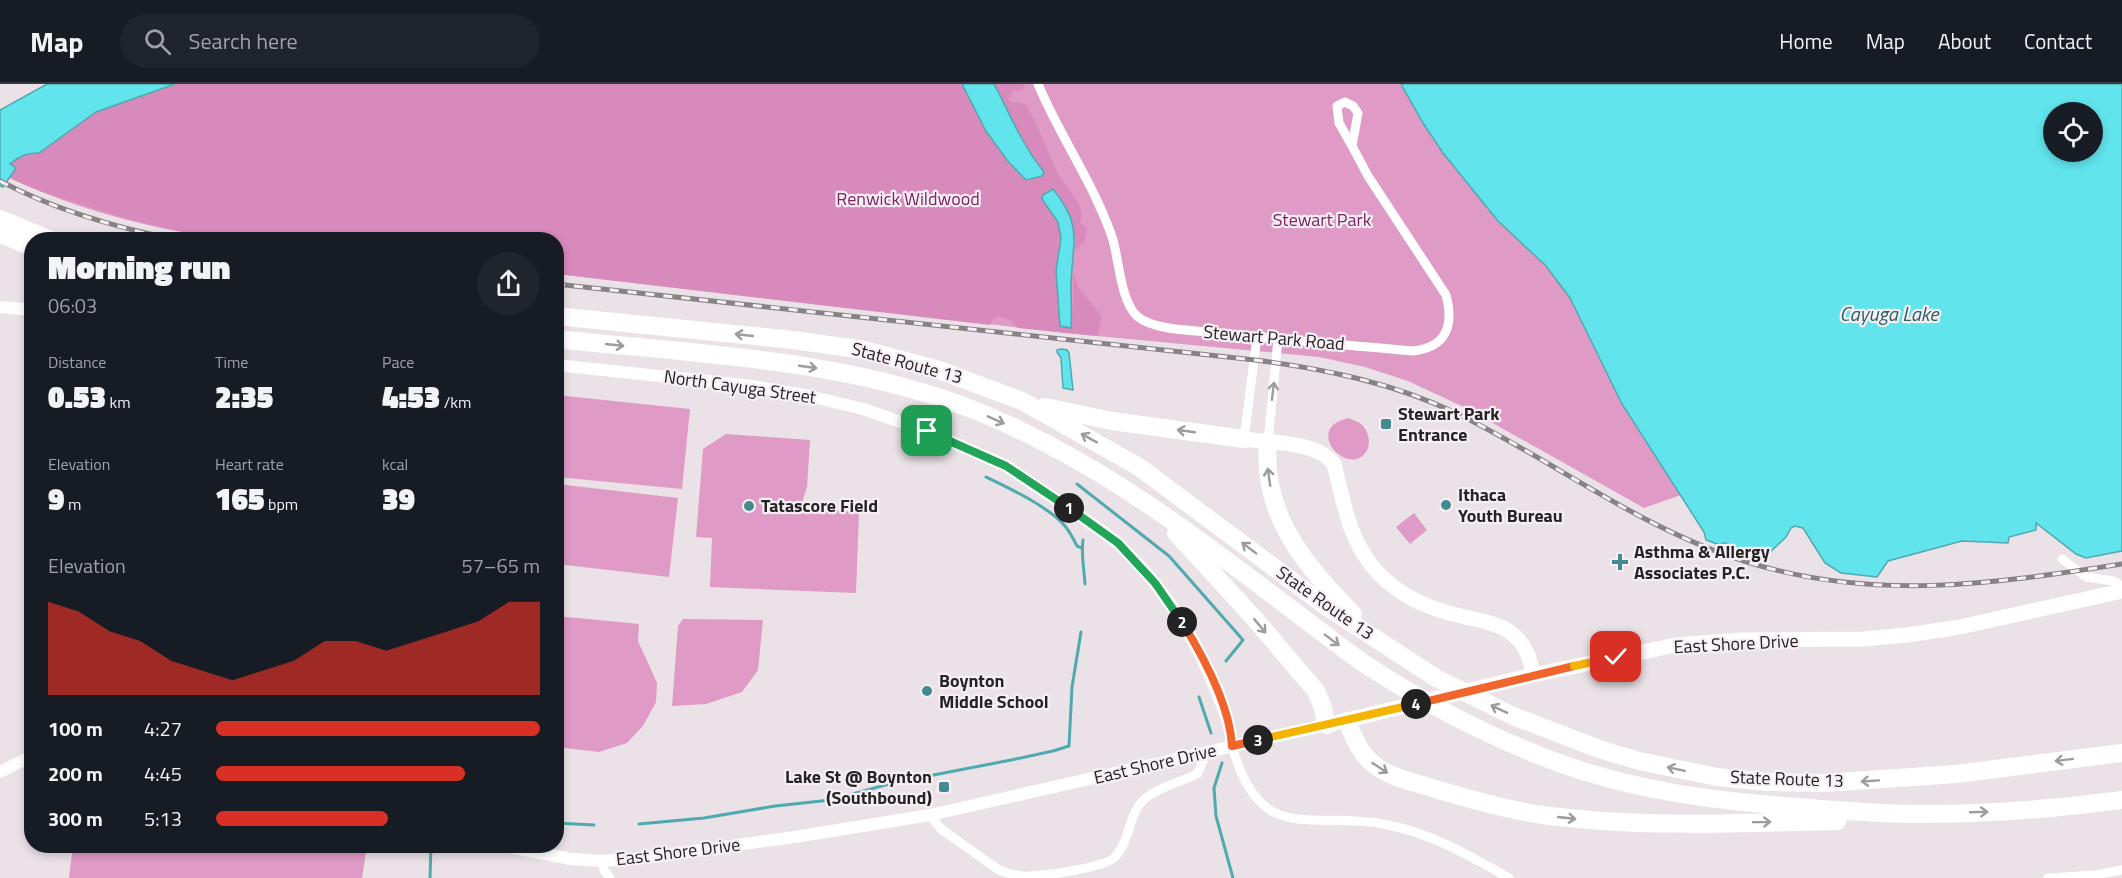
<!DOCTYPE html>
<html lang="en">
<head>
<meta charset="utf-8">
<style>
	:root { --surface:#171b24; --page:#20242c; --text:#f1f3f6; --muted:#9ea1a6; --line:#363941; --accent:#d93025 }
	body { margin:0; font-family:"Titillium Web",sans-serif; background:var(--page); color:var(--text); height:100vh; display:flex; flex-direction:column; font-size:22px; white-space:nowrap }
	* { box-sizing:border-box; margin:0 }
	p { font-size:20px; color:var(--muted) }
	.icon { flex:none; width:33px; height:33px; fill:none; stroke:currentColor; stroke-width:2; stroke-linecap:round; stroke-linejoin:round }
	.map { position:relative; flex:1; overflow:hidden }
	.panel { position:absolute; left:24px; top:148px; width:540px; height:621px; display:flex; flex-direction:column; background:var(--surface); border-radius:24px; box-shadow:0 3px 9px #0003 }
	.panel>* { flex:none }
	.tools { position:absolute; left:2043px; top:18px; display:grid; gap:12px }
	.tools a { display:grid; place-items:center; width:60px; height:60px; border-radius:50%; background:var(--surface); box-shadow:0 3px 9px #0003; font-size:30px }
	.pin { position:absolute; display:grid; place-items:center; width:51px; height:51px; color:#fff; margin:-26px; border-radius:12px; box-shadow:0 3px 9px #0006 }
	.km { position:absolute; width:30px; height:30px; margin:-15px; border-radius:50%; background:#222; color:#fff; font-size:16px; line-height:30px; text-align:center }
	.round { display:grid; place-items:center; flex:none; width:63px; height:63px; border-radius:32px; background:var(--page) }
	.summary { display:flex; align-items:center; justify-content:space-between; height:102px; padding:0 24px }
	h1 { font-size:33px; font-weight:800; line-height:45px }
	.metrics { display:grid; grid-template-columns:repeat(3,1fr); gap:9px; height:102px; padding:6px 24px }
	.metrics div { display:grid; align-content:center }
	.metrics b { font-size:30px; font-weight:800 }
	.metrics small { font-size:16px; font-weight:400 }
	.metrics p { font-size:16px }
	.chart { height:168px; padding:12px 24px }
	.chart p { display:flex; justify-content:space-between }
	.chart svg { width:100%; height:108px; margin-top:6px; fill:var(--accent); opacity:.7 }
	ul { padding:0 24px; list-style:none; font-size:20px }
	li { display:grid; grid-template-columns:96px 72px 1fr; align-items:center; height:45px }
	li i { height:15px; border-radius:8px; background:var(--accent) }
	header { display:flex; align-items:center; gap:36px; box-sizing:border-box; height:84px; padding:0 30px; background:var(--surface); border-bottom:2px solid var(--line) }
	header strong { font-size:28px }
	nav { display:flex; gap:33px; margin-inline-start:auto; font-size:21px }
	.search { width:420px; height:54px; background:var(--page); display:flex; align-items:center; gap:15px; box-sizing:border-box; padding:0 21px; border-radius:33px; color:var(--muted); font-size:22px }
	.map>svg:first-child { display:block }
	.green { fill:#df9ac6 }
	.forest { fill:#d98abc }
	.water { fill:#61e4ec; stroke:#4faab0; stroke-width:1.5; fill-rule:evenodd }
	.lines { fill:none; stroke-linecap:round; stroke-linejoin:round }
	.stream { stroke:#4faab0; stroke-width:3 }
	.minor { stroke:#fff; stroke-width:9 }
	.tertiary { stroke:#fff; stroke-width:12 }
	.primary { stroke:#fff; stroke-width:15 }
	.motorway { stroke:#fff; stroke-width:18 }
	.rail-casing { stroke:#878285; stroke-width:5 }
	.rail { stroke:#f7eff4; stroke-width:3; stroke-dasharray:9; stroke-linecap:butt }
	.oneway { stroke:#9d9c9d }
	.split-1-casing { stroke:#fff; stroke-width:12 }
	.split-2-casing { stroke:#fff; stroke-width:12 }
	.split-3-casing { stroke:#fff; stroke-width:12 }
	.split-4-casing { stroke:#fff; stroke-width:12 }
	.split-5-casing { stroke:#fff; stroke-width:12 }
	.split-6-casing { stroke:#fff; stroke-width:12 }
	.split-1 { stroke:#22a559; stroke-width:8 }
	.split-2 { stroke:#22a559; stroke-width:8 }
	.split-3 { stroke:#f0652b; stroke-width:8 }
	.split-4 { stroke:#f5b400; stroke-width:8 }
	.split-5 { stroke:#f0652b; stroke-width:8 }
	.split-6 { stroke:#f5b400; stroke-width:8 }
	.poi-dot { fill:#438b90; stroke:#f7eff4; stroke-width:2 }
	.labels { text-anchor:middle; stroke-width:4.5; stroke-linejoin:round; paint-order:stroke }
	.park-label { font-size:18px; fill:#802465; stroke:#f7eff4 }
	.street-label { font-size:18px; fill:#262325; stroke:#f7eff4 }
	.poi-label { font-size:18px; font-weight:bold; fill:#262325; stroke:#f7eff4; text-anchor:start }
	.water-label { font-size:20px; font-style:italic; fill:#2a6164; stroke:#f7eff4 }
</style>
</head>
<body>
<header>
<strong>Map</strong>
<div class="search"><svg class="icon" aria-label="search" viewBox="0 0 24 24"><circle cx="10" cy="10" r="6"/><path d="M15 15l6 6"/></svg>Search here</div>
<nav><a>Home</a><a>Map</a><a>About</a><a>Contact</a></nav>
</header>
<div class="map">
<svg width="2122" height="794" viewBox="0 0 2122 794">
	<rect width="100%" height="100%" fill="#eae2e6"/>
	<path class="green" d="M100 0H1401L1423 39 1443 69 1498 137 1546 182 1570 214 1622 320 1681 411 1644 424 1466 324 1408 297 1365 283 1319 273 1065 249 557 190 556 156H236C160 148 68 124 0 89V55Z
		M556 311 690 325 682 405 557 393Z
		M1348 334C1352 336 1357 337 1361 340 1370 347 1373 366 1361 373 1341 386 1306 344 1348 334Z
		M726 350 810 356 807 403 800 425 859 428 856 509 710 503 712 454 696 453 703 365Z
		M557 400 678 414 669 493 557 480Z
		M1414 429 1427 446 1410 460 1396 443Z
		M557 532 639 540 638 557 657 599 656 618 643 642 627 659 599 668 557 663Z
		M683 535 763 536 758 586 742 608 706 620 672 622 678 542Z
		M73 762H367L362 794H69Z"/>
	<path class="forest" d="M175 0H962L986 47 1007 76 1026 96 1044 88C1022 61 1010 30 994 0H1024L1025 3 1019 7 1013 6 1008 17 1025 20C1040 43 1047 69 1060 93 1066 104 1076 112 1081 125 1083 129 1081 134 1080 139L1087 144 1085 156 1075 166V150L1042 115 1058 138 1061 154 1056 187 1060 242 1073 224V189L1079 204 1102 233 1097 252 1018 244 1012 237 998 232 992 236 990 241 557 190 556 156H236C180 150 124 135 70 117 50 110 29 104 10 94L16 84 10 81C20 72 26 69 39 69L96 28Z"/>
	<path class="water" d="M47 0H175L96 28 39 69C26 69 20 72 10 80L16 84 3 103 0 102V26Z
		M962 0H994C1010 30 1022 61 1044 88L1042 92 1026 96 1007 76 986 47Z
		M1401 0H2122V467L2086 474 2076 470 2036 439V446L2009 453 2008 459 1962 457 1888 477 1877 493 1841 489 1825 479 1803 444 1795 442 1791 444 1786 453 1766 472 1749 465 1738 466 1726 459 1717 460 1706 456 1704 448 1622 320 1570 214 1546 182 1498 137 1443 69 1423 39ZM2054 28H2092V68H2054Z
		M1053 105C1084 143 1072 158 1071 202 1071 216 1072 229 1071 244L1060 242 1056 187 1061 154 1058 138 1042 115 1043 111Z
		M1061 265 1067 266 1069 269 1073 306 1063 304 1061 274 1057 268V266Z"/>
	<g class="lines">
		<path class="stream" d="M986 393C1009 404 1049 423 1065 442 1070 448 1074 456 1077 462L1082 464
			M1077 400 1169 472 1243 556 1226 577
			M1083 456C1081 471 1084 484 1085 500
			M1199 613 1211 649
			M1222 679 1214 704 1216 732 1233 794
			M918 694 1011 676 1053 667 1069 662 1072 603 1081 548
			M556 739 594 741
			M639 740 704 734 775 722 831 716 900 697
			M430 794 431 762"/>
		<path class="minor" d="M1038 0C1060 53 1095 101 1113 156 1119 177 1121 219 1138 233 1156 247 1195 246 1218 249 1283 256 1348 261 1413 267 1447 263 1454 241 1446 211L1368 92 1352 62 1358 29 1353 22 1345 18 1337 22 1339 39 1352 62
			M1244 355 1257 253
			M1268 358 1278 255
			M2062 475 2086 493 2113 497 2122 502
			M1232 662C1261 765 1311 725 1388 741 1433 750 1470 772 1509 794
			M930 731 941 745 999 786C1007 789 1014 791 1022 792 1038 793 1105 784 1115 773 1131 756 1128 727 1147 713 1162 702 1181 698 1197 690L1203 677 1202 669
			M602 777 604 786 610 794
			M2048 794 2095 791 2122 786"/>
		<path class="tertiary" d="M0 223 32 226
			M556 281 752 302 809 312 863 325 927 347 1006 382 1104 448C1156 490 1193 547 1217 609 1224 627 1231 643 1232 662
			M0 688 32 672
			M505 762 571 775 602 777 635 775 795 753 930 731 1327 641"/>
		<path class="primary" d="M1244 355C1272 359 1316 357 1334 380 1344 419 1349 458 1378 489 1394 505 1415 518 1436 525 1480 541 1525 532 1533 591
			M1327 641 1533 591 1676 561 1742 556 1864 555 1907 551 1960 543 2122 507"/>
		<path class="motorway" d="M0 135 51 156
			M0 150 32 163
			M556 232 793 256 864 266 939 286 1024 318 1139 383 1327 523 1436 594 1513 632 1599 665 1639 677 1717 693 1767 698 1823 699 1956 690 2122 669
			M556 255C696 270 849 275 979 328 1062 362 1140 412 1211 465 1248 492 1283 519 1319 546 1337 560 1355 574 1374 586 1433 624 1496 656 1562 680 1634 706 1710 716 1785 722 1830 726 1875 730 1920 730 1987 730 2056 725 2122 716
			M1045 323 1112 337 1244 355
			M1268 358C1261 430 1306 483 1353 530
			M1176 449 1254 534 1316 607 1322 621 1327 641
			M1347 637C1354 653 1359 668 1372 679 1389 694 1415 698 1435 705 1473 716 1511 727 1550 732 1645 744 1741 739 1837 737"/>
		<defs>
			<path id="rail" d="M0 97C55 126 117 144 178 156
				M556 200 1255 276C1325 285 1394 299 1458 330 1554 377 1641 445 1744 477 1872 518 1992 500 2122 480"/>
		</defs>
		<use href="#rail" class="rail-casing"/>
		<use href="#rail" class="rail"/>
	</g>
	<defs><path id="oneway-shaft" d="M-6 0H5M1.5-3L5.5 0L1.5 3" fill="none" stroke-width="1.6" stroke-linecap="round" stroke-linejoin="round" transform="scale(1.5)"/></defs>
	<g class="oneway">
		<use href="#oneway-shaft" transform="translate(744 251) rotate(-174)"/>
		<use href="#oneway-shaft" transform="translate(615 261) rotate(6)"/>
		<use href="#oneway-shaft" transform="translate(808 283) rotate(8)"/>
		<use href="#oneway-shaft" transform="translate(1273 307) rotate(-83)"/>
		<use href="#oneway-shaft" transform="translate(996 336) rotate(24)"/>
		<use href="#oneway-shaft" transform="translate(1186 347) rotate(-172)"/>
		<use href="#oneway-shaft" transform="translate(1089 354) rotate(-151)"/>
		<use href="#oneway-shaft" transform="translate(1269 393) rotate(-98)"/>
		<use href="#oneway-shaft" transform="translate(1249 464) rotate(-143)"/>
		<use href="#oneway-shaft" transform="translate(1260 542) rotate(50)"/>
		<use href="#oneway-shaft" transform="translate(1332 556) rotate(37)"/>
		<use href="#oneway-shaft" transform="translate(1499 625) rotate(-155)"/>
		<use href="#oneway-shaft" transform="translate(2064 676) rotate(173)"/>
		<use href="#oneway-shaft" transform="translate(1380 684) rotate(33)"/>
		<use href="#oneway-shaft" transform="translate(1676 685) rotate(-168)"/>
		<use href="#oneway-shaft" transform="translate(1870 697) rotate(176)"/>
		<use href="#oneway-shaft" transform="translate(1979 728) rotate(-2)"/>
		<use href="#oneway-shaft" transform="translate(1567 734) rotate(6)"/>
		<use href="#oneway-shaft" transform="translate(1762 738) rotate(-1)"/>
	</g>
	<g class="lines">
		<defs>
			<path id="split-1" d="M927 347 1006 382 1069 424"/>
			<path id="split-2" d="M1069 424 1118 459 1155 499 1182 538"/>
			<path id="split-3" d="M1182 538C1203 572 1230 622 1232 662L1258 656"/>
			<path id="split-4" d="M1258 656 1416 620"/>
			<path id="split-5" d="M1416 620 1574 582"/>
			<path id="split-6" d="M1574 582 1616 573"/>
		</defs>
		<use href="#split-1" class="split-1-casing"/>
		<use href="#split-2" class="split-2-casing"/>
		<use href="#split-3" class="split-3-casing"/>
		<use href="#split-4" class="split-4-casing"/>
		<use href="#split-5" class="split-5-casing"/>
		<use href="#split-6" class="split-6-casing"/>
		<use href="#split-1" class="split-1"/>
		<use href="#split-2" class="split-2"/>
		<use href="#split-3" class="split-3"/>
		<use href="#split-4" class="split-4"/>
		<use href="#split-5" class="split-5"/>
		<use href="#split-6" class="split-6"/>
	</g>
	<g class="poi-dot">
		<rect x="1380" y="334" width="12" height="12" rx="3"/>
		<circle cx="1446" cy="421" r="6"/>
		<circle cx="749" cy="422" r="6"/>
		<path d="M1617 469h6v6h6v6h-6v6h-6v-6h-6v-6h6z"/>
		<circle cx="927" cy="607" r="6"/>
		<rect x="938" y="697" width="12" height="12" rx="3"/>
	</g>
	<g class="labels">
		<g class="park-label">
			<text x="908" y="121">Renwick Wildwood</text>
			<text x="1322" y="142">Stewart Park</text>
		</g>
		<g class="street-label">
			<text transform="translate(1274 254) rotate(5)" y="6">Stewart Park Road</text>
			<text transform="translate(907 279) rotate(15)" y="6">State Route 13</text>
			<text transform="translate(740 303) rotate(8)" y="6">North Cayuga Street</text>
			<text transform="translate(1325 519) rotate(35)" y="6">State Route 13</text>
			<text transform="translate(1736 560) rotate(-3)" y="6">East Shore Drive</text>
			<text transform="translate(1155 680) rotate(-13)" y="6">East Shore Drive</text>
			<text transform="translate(1787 695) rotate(2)" y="6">State Route 13</text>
			<text transform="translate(678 768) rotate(-7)" y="6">East Shore Drive</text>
		</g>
		<g class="poi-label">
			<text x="1398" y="336">Stewart Park<tspan x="1398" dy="21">Entrance</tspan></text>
			<text x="1458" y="417">Ithaca<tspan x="1458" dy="21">Youth Bureau</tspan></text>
			<text x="761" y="428">Tatascore Field</text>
			<text x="1634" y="474">Asthma &amp; Allergy<tspan x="1634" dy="21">Associates P.C.</tspan></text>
			<text x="939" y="603">Boynton<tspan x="939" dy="21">Middle School</tspan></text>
			<text x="932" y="699" text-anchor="end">Lake St @ Boynton<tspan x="932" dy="21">(Southbound)</tspan></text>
		</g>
		<g class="water-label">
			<text x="1889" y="237">Cayuga Lake</text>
		</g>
	</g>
</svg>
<div class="tools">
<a><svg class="icon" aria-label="locate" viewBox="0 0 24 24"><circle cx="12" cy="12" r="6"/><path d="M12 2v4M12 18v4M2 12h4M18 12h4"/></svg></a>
</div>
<div class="pin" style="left:927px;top:347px;background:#1e9e55"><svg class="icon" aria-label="arrive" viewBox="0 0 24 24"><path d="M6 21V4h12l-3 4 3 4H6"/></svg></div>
<div class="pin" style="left:1616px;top:573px;background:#d93025"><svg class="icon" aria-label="check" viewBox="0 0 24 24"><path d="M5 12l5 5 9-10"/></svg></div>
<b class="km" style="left:1069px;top:424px">1</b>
<b class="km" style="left:1182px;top:538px">2</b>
<b class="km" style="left:1258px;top:656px">3</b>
<b class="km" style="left:1416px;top:620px">4</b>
<section class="panel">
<div class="summary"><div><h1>Morning run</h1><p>06:03</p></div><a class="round"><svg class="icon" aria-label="share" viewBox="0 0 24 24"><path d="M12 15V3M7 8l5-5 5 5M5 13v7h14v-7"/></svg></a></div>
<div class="metrics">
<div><p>Distance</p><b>0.53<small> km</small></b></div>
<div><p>Time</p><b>2:35</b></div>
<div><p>Pace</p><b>4:53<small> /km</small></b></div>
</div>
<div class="metrics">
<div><p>Elevation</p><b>9<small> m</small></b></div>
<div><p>Heart rate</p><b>165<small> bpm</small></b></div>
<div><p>kcal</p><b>39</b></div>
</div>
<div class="chart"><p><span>Elevation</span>57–65 m</p>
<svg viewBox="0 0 160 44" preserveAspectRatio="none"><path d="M0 44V6L10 10L20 18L30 22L40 30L50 34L60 38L70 34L80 30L90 22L100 22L110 26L120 22L130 18L140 14L150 6L160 6V44z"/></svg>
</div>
<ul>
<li><b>100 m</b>4:27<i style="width:100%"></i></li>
<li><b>200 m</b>4:45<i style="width:77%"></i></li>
<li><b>300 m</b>5:13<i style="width:53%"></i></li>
</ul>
</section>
</div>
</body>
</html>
